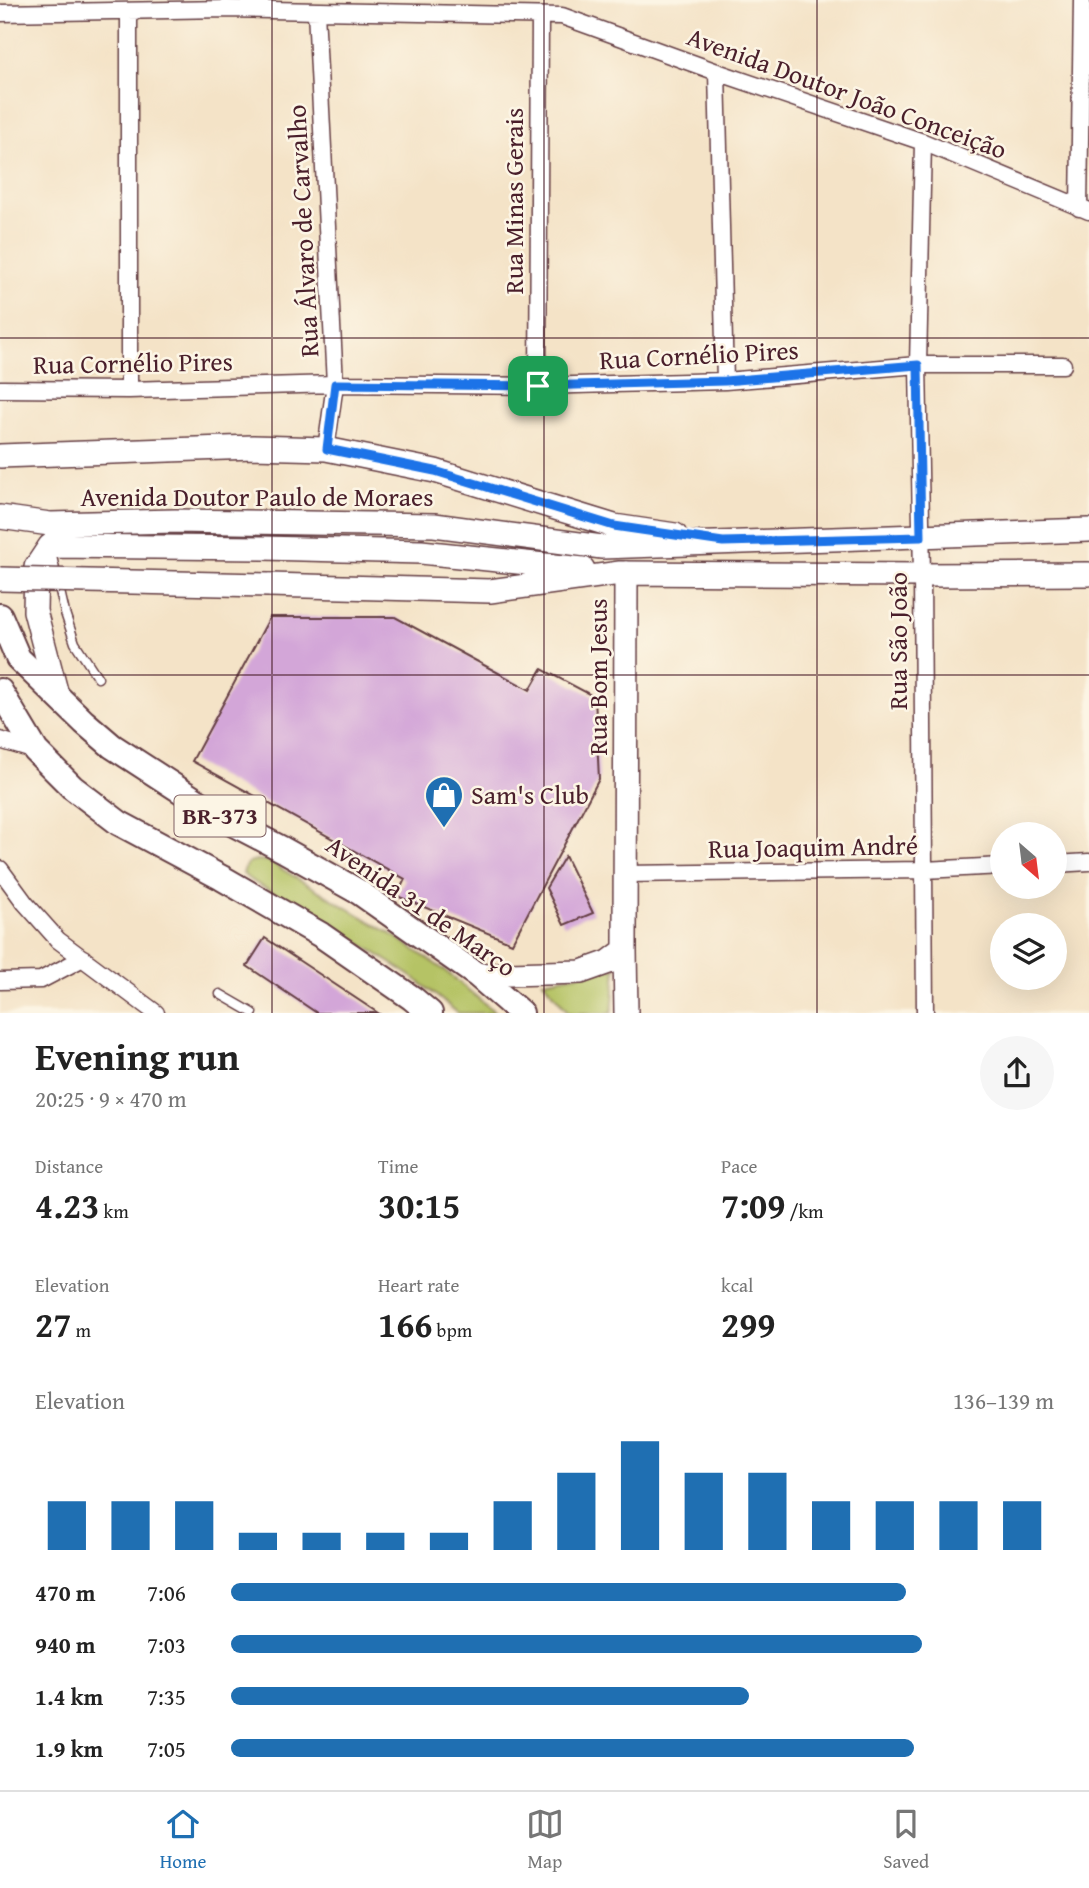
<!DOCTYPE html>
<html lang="en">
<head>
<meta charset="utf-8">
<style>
	:root { --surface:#fff; --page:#f6f6f6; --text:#222; --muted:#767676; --line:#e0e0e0; --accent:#1f6fb2 }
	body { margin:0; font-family:"Gentium Book Plus",serif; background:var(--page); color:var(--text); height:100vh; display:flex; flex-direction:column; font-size:26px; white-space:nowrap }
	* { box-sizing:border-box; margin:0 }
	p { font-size:23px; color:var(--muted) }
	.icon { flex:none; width:38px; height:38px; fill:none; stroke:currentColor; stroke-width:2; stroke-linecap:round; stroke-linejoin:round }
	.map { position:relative; height:1013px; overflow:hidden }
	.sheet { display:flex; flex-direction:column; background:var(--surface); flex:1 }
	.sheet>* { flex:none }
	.needle { width:46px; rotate:152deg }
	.buttons { position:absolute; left:990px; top:822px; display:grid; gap:14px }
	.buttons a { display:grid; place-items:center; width:77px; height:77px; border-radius:50%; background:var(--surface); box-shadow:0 7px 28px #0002; font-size:35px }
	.pin { position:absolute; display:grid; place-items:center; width:60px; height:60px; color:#fff; margin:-30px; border-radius:14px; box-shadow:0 4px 10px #0006 }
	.round { display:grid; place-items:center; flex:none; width:74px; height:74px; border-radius:37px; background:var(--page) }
	.head { display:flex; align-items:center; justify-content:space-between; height:119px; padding:0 35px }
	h1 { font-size:38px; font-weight:800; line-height:52px }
	.metrics { display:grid; grid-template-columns:repeat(3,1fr); gap:10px; height:119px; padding:7px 35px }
	.metrics div { display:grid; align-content:center }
	.metrics b { font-size:35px; font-weight:800 }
	.metrics small { font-size:19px; font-weight:400 }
	.metrics p { font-size:19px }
	.chart { height:196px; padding:14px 35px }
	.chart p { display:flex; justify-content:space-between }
	.chart svg { width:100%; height:126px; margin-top:7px; stroke:var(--accent); stroke-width:6 }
	ul { padding:0 35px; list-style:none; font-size:23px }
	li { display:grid; grid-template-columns:112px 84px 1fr; align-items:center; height:52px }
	li i { height:18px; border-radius:9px; background:var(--accent) }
	.tabs { display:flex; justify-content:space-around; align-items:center; height:98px; border-top:2px solid var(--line); background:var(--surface); font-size:19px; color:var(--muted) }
	.tabs a { display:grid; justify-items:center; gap:4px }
	.tabs .selected { color:var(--accent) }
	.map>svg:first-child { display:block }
	.green { fill:#b5c365; stroke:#807148; stroke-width:2 }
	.building { fill:#d3a6d8 }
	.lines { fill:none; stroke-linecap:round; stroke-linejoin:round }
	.lane-casing { stroke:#643c42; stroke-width:11 }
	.street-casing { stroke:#643c42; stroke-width:19 }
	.secondary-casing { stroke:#643c42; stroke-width:26 }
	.primary-casing { stroke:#643c42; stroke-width:28 }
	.lane { stroke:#fff; stroke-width:8 }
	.street { stroke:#fff; stroke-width:16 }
	.secondary { stroke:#fff; stroke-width:23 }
	.primary { stroke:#fff; stroke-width:24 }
	.secondary-bridge-casing { stroke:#643c42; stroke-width:26; stroke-linecap:butt }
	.secondary-bridge { stroke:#fff; stroke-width:23 }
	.route-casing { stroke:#fff; stroke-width:14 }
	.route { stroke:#1a73e8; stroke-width:9 }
	.grid { fill:none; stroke:#4a1f2b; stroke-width:2; stroke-opacity:0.55 }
	.labels { text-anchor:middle; stroke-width:5; stroke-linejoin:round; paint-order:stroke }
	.shield { fill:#fcf5e5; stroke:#7f5f63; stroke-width:2 }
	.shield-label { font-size:24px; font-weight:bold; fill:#4a1f2b }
	.street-label { font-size:26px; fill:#4a1f2b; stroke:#fcf5e5 }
	.poi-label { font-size:26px; fill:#4a1f2b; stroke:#fcf5e5; text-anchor:start }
</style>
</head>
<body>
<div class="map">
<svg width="1089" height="1013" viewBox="0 0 1089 1013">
	<rect width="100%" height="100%" fill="#fcf5e5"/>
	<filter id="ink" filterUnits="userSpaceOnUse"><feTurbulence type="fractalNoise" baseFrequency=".0143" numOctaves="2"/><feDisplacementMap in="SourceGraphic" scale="14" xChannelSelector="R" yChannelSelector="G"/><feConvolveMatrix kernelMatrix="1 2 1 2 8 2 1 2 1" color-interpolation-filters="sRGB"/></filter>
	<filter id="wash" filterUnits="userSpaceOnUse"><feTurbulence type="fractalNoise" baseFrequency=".00686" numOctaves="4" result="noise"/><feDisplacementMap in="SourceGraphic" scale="28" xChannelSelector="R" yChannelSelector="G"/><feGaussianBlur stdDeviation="1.57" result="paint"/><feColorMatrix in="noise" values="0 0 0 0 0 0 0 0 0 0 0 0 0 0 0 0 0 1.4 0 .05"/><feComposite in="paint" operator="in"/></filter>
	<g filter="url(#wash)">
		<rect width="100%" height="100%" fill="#f4e3c7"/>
		<path class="green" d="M258 860 268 861 393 935 444 970 496 1013H458L414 978 332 925 250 880 243 874C245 865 249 861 258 860Z
			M616 968 612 1013H569L543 981Z"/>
		<g id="blocks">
			<path class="building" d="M270 617H395L530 690 542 669 595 697 599 779 512 943 397 896 405 879 192 761Z
				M565 856 593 913 564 925 546 888Z
				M265 938 378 1013H317L247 966Z"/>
		</g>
	</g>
	<g filter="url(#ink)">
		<use href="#blocks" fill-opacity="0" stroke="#643c42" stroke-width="2"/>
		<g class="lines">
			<defs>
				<path id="lane" d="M51 552 65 613 75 643 98 678
					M220 994 253 1013"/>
				<path id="street" d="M316 11 335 384 326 449
					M129 12V390
					M0 13 226 9 562 16 717 72 923 142 1089 211
					M717 72 725 381
					M923 142 918 365 922 575 925 1013
					M1079 208 1082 0
					M538 386 540 16
					M0 389 129 390 335 384 538 386 725 381 918 365H1063
					M0 740 36 751
					M1055 864 1089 862
					M0 869 25 903 58 940 156 1013
					M625 874 924 870 1003 866
					M0 981 41 980 83 958"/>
				<path id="secondary" d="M0 456 253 447 326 449 435 471 614 526 675 535
					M0 517 50 524 175 521 434 525 602 547 1089 530
					M269 585 490 591 620 573 922 575 1089 574
					M57 695 35 611 36 567 50 546 263 548 421 552 583 569
					M477 975 581 972 609 962 625 950
					M626 1013 625 950 626 573"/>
				<path id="primary" d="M0 616 18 658 84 722 112 746 226 820 282 849 359 892 477 975 521 1013
					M0 691 36 751 72 787 119 823 222 878 321 935 412 998 430 1013"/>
			</defs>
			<use href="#lane" class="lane-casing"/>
			<use href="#street" class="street-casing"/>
			<use href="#secondary" class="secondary-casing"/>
			<use href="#primary" class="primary-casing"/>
			<use href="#lane" class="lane"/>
			<use href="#street" class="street"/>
			<use href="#secondary" class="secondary"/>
			<use href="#primary" class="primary"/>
			<defs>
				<path id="secondary-bridge" d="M0 579 269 585"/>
			</defs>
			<use href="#secondary-bridge" class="secondary-bridge-casing"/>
			<use href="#secondary-bridge" class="secondary-bridge"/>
		</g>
	</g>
	<g class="lines" filter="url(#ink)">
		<defs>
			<path id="route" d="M918 365 921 537 723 542 614 526 435 471 327 449 335 384 538 386 725 381Z"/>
		</defs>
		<use href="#route" class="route-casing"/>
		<use href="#route" class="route"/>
	</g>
	<path class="grid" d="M272 0V1013M544 0V1013M817 0V1013M0 338H1089M0 675H1089"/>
	<defs>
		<symbol id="shop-pin" viewBox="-11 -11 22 30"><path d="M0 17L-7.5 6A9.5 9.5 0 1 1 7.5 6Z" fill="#1f6fb2" stroke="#fcf5e5"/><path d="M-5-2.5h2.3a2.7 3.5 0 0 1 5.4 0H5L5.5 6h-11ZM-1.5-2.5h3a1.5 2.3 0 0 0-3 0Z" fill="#fff"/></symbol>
	</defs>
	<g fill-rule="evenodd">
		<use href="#shop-pin" x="422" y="773" width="44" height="60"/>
	</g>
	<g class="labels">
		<rect class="shield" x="174.5" y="795.5" width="91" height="41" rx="5"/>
		<g class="shield-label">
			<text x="220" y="824">BR-373</text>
		</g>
		<g class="street-label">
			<text transform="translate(847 93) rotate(20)" y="9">Avenida Doutor João Conceição</text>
			<text transform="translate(514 201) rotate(-90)" y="9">Rua Minas Gerais</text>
			<text transform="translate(303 231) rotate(-93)" y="9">Rua Álvaro de Carvalho</text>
			<text transform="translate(699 355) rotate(-3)" y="9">Rua Cornélio Pires</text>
			<text transform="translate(133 363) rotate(-1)" y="9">Rua Cornélio Pires</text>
			<text x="257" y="506">Avenida Doutor Paulo de Moraes</text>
			<text transform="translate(898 641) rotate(-90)" y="9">Rua São João</text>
			<text transform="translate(598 677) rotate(-90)" y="9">Rua Bom Jesus</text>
			<text transform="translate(813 847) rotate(-1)" y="9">Rua Joaquim André</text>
			<text transform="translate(421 906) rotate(35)" y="9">Avenida 31 de Março</text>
		</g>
		<g class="poi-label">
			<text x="471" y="804">Sam's Club</text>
		</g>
	</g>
</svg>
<div class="buttons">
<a><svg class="needle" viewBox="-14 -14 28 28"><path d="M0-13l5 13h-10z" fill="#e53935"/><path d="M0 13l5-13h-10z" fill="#767676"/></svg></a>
<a><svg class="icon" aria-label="layers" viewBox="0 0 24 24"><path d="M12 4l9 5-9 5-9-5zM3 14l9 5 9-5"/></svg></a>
</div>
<div class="pin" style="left:538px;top:386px;background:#1e9e55"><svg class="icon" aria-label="arrive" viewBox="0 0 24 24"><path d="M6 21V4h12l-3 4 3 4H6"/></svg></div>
</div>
<section class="sheet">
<div class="head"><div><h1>Evening run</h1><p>20:25 · 9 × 470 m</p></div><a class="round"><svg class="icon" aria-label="share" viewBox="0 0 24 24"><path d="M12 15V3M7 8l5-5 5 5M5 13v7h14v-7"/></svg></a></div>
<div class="metrics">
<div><p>Distance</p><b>4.23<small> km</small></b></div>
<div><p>Time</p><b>30:15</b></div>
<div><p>Pace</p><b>7:09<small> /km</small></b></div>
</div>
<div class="metrics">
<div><p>Elevation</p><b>27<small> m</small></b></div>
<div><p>Heart rate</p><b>166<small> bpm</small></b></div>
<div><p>kcal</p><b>299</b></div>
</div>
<div class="chart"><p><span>Elevation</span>136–139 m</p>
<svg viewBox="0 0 160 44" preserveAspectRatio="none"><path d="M5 44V27M15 44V27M25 44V27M35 44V38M45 44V38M55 44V38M65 44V38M75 44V27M85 44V17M95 44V6M105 44V17M115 44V17M125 44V27M135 44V27M145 44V27M155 44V27"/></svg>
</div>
<ul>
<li><b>470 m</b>7:06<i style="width:82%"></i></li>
<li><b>940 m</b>7:03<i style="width:84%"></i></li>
<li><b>1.4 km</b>7:35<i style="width:63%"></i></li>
<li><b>1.9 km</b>7:05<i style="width:83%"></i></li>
</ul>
</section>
<nav class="tabs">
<a class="selected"><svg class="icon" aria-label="home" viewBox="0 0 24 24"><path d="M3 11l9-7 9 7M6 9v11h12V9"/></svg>Home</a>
<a><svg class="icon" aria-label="map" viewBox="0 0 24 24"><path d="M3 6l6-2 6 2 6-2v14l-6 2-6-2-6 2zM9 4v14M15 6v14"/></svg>Map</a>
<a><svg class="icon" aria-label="saved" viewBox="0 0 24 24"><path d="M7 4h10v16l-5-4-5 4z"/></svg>Saved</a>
</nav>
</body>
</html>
